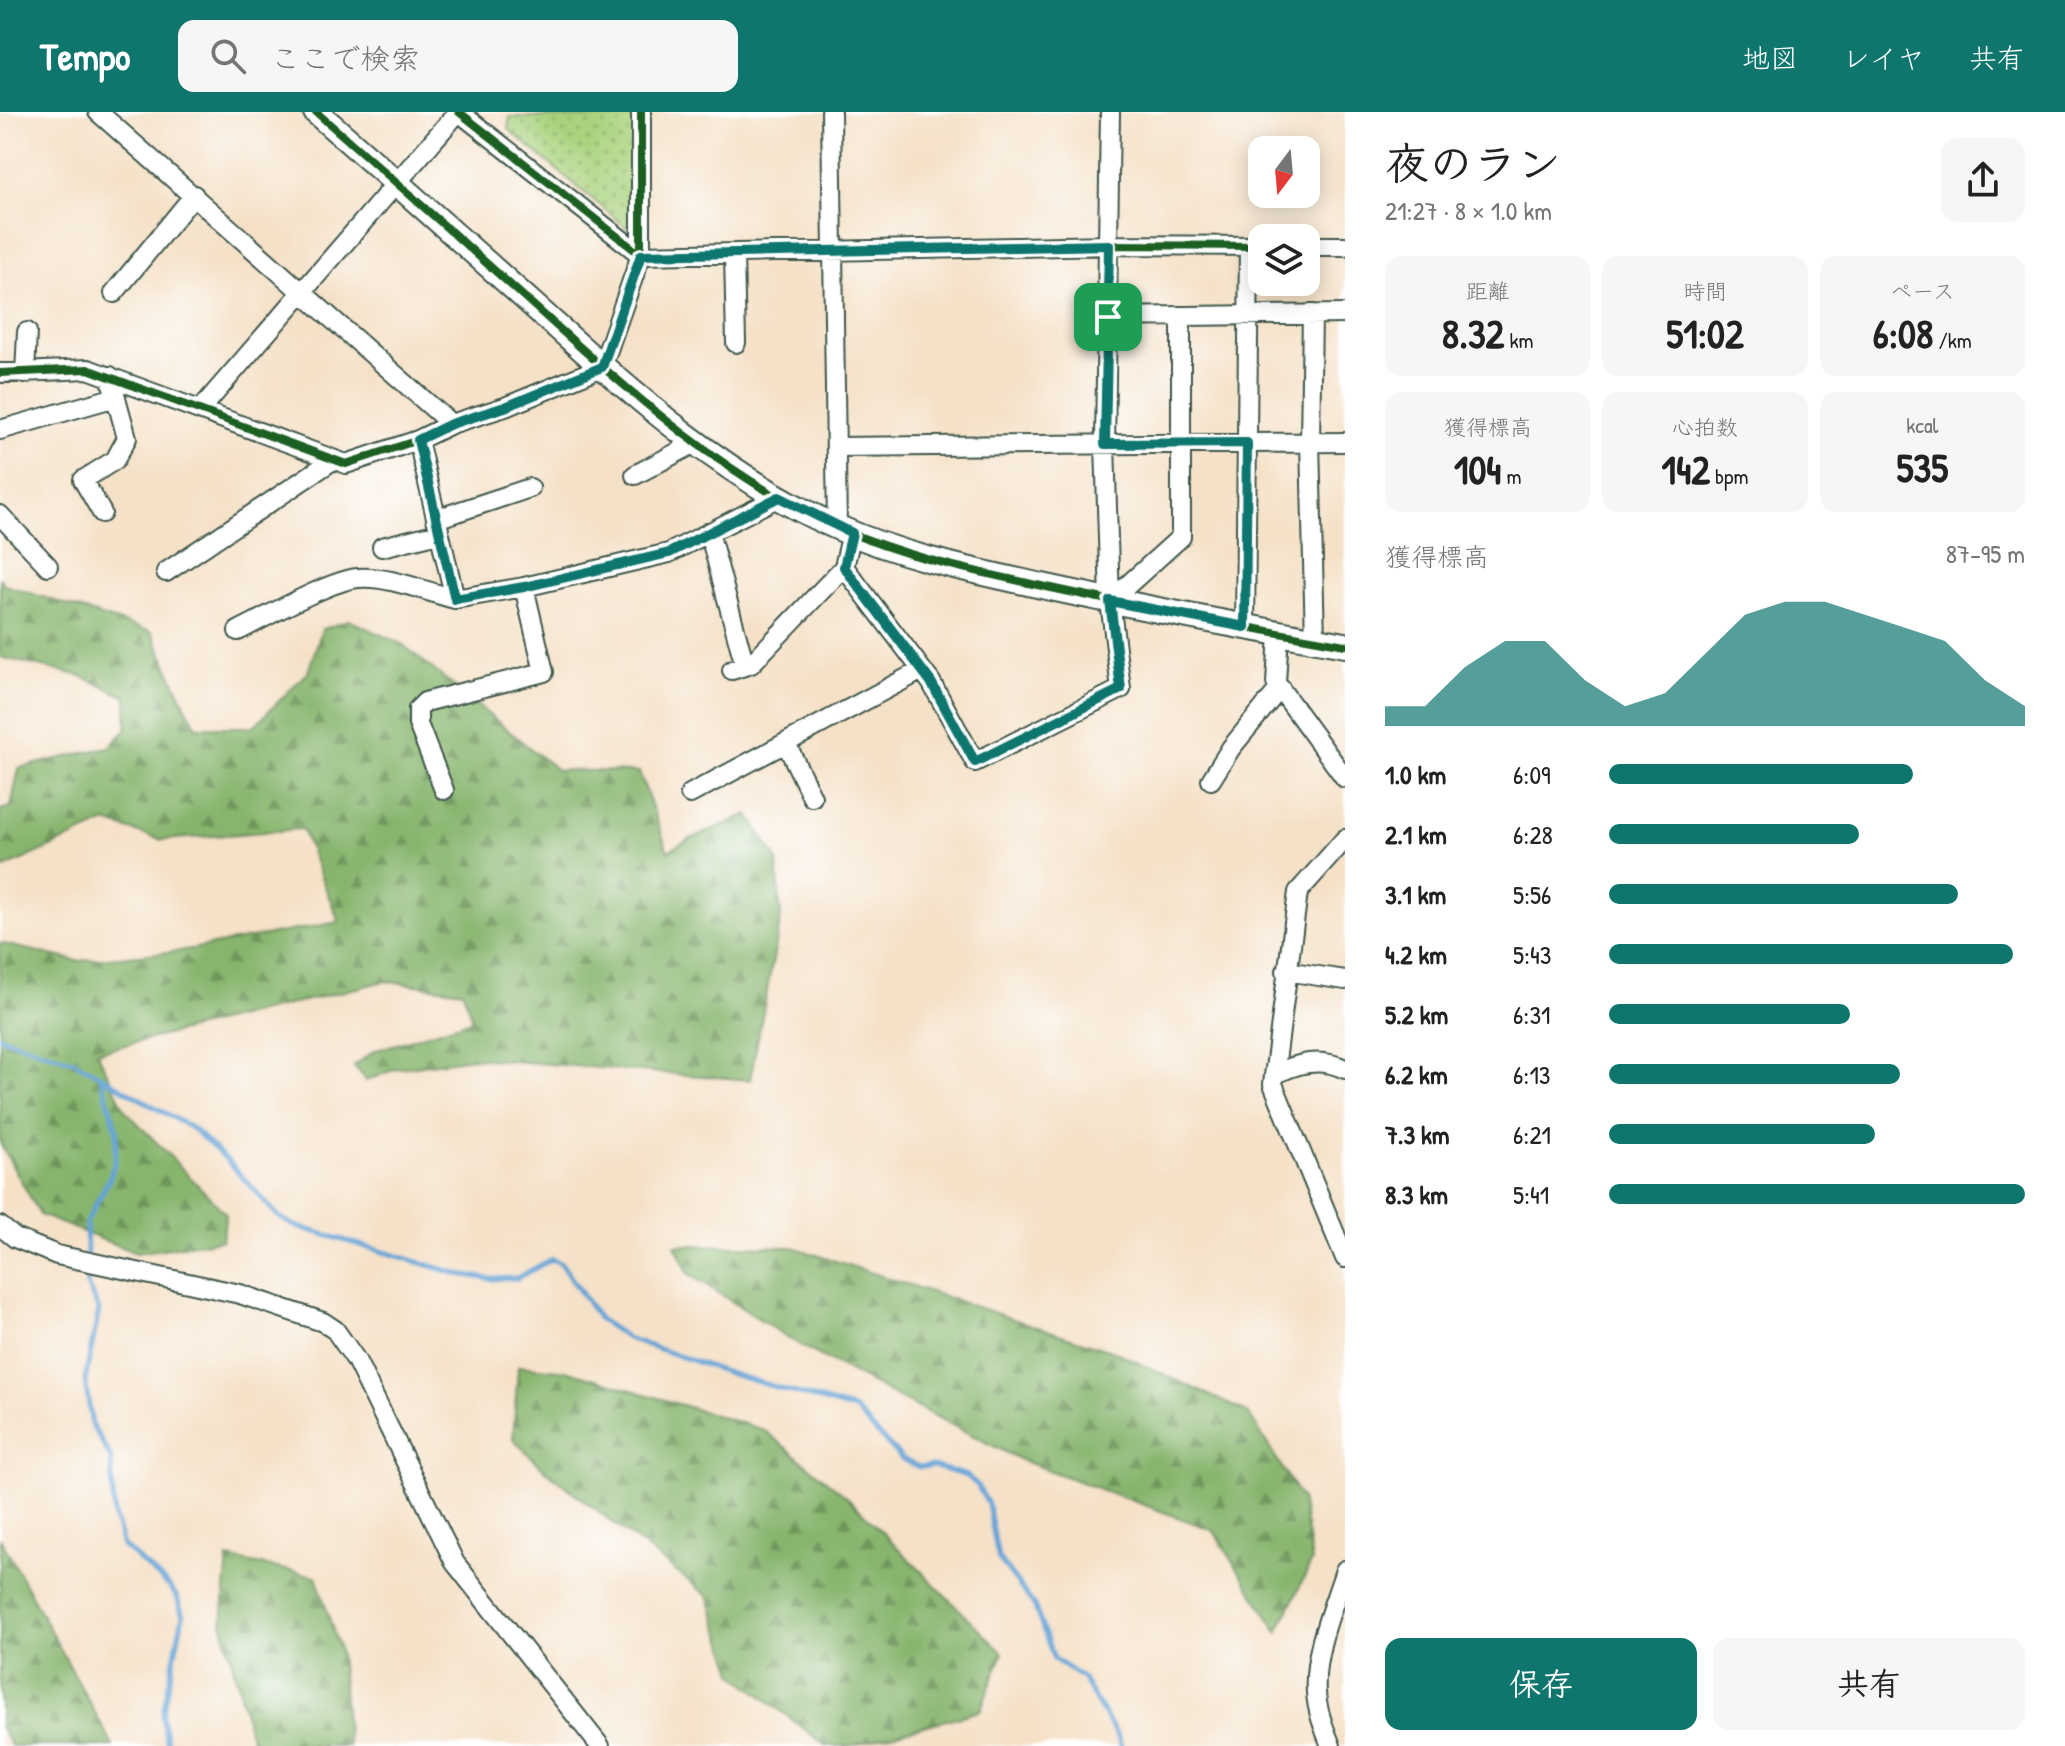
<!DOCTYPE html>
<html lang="ja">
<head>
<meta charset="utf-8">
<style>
	:root { --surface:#fff; --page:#f6f6f6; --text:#222; --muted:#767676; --accent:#0f766e }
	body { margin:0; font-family:"Patrick Hand","Klee One",sans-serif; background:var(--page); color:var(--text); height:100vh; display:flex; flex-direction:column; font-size:30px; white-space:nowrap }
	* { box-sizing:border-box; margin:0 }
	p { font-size:26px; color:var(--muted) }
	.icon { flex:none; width:44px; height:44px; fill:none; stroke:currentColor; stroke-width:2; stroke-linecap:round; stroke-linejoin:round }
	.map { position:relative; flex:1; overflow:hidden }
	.panel { display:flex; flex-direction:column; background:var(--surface); width:720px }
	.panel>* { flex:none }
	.needle { width:52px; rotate:196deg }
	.fabs { position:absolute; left:1248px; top:24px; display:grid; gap:16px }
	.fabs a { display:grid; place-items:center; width:72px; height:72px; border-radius:16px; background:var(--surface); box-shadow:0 4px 20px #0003; font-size:40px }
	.pin { position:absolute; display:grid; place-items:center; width:68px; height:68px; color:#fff; margin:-34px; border-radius:16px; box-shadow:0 4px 12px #0006 }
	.round { display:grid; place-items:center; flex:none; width:84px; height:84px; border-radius:16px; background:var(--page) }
	.head { display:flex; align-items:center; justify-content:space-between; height:136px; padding:0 40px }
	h1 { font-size:44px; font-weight:700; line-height:60px }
	.figures { display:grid; grid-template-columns:repeat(3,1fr); gap:12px; height:136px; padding:8px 40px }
	.figures div { display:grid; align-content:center; border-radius:16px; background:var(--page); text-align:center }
	.figures b { font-size:40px; font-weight:700 }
	.figures small { font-size:22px; font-weight:400 }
	.figures p { font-size:22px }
	.chart { height:224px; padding:16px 40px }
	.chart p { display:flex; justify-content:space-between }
	.chart svg { width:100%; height:144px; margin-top:8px; fill:var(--accent); opacity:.7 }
	.action { display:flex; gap:16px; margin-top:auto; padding:16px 40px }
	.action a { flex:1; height:92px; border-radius:16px; background:var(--accent); color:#fff; font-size:32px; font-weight:700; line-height:92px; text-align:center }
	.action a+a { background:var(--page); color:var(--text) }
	ul { padding:0 40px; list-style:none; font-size:26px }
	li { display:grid; grid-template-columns:128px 96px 1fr; align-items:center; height:60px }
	li i { height:20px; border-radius:10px; background:var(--accent) }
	header { display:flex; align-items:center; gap:48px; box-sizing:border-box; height:112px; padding:0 40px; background:var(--accent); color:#fff }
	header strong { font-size:38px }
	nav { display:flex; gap:44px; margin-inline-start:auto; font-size:28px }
	.search { width:560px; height:72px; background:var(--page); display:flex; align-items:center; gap:20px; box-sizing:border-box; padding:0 28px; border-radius:16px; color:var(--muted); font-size:30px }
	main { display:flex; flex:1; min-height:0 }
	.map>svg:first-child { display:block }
	.forest { fill:url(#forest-firs); stroke:#537950; stroke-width:2 }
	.park { fill:url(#park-dots); stroke:#648859; stroke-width:2 }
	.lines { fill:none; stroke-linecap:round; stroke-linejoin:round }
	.stream { stroke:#64a3d6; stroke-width:5 }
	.minor-casing { stroke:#3f564a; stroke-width:22 }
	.tertiary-casing { stroke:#3f564a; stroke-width:28 }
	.minor { stroke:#fff; stroke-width:18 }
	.tertiary { stroke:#fff; stroke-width:24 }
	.cycleway-casing { stroke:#fff; stroke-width:13 }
	.cycleway { stroke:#1b5e20; stroke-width:8 }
	.route-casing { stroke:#fff; stroke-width:16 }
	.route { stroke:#0f766e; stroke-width:10 }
</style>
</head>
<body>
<header>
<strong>Tempo</strong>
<div class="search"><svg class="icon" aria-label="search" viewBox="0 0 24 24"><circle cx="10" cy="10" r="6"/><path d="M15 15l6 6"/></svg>ここで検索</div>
<nav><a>地図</a><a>レイヤ</a><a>共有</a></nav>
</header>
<main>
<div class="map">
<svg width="1345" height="1634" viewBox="0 0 1345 1634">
	<defs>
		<pattern id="forest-firs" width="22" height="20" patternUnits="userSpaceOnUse" patternTransform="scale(2)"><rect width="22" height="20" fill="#87b56d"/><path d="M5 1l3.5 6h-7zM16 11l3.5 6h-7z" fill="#6e945a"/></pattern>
		<pattern id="park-dots" width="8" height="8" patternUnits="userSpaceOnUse" patternTransform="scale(2)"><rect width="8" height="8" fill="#aad37e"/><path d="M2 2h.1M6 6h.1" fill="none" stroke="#8aac68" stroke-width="1.8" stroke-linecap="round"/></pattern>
	</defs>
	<rect width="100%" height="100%" fill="#fff"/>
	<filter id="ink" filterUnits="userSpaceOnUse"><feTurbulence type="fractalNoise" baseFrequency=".0125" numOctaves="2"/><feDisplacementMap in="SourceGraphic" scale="16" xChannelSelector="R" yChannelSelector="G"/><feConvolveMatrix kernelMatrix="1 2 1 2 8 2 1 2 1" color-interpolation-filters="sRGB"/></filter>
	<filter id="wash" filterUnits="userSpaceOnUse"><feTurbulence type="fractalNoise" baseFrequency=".006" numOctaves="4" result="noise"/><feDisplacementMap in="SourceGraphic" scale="32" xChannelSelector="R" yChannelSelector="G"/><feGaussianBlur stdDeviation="1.8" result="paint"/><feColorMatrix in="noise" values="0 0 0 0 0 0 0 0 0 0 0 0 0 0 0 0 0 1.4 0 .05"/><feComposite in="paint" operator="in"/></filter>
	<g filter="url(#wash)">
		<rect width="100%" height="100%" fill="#f5e1c7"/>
		<path class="forest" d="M0 467 5 473 152 520 185 593 197 615H253L308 560 322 517 349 508 402 532 557 658 639 660 668 739 688 728 748 702 777 747 781 805 750 968 473 946 395 957 366 969 354 954 374 939 472 908 463 879 385 869 97 940 125 998 226 1102 222 1128 136 1141 40 1103 0 1031V831L77 849 180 839 339 810 302 717 161 728 106 710 0 758V698L11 695 19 656 109 635 126 618 127 585 81 564 0 545Z
			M675 1133 793 1135 1120 1242 1248 1301 1301 1386 1312 1449 1278 1520 1213 1418 1023 1349 899 1286 798 1232 689 1162Z
			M518 1254 569 1259 764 1318 848 1386 1003 1541 980 1599 850 1634H826L735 1563 708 1484 545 1358 513 1327Z
			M0 1426 113 1634H11L0 1614Z
			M228 1446 316 1464 340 1540 348 1634H253L222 1510Z"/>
		<path class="park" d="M510 5 635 6 632 120 508 17Z"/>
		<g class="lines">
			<path class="stream" d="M0 925 76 950 193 1017 227 1048 278 1104 292 1113 459 1162 489 1167 517 1166 552 1147 561 1151 599 1207 627 1226 731 1262 855 1298 902 1347 919 1355 933 1354 967 1364 977 1373 988 1392 998 1446 1034 1493 1054 1547 1082 1566 1118 1625 1121 1634
				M87 1144 86 1111 110 1065 115 1048 117 1018 100 963
				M87 1154V1173L99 1198 85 1268 92 1313 111 1346 114 1403 123 1434 168 1473 177 1485 183 1504 162 1605 168 1634"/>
		</g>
	</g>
	<g filter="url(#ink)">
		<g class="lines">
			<defs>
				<path id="minor" d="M98 0 451 312
					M459 0 641 143 1109 133 1262 134
					M831 0 837 415
					M1306 134H1345
					M734 142 736 231
					M114 181 194 83
					M1312 202 1310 330 1315 528
					M1108 205 1345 202
					M0 261 88 257 346 352 418 328 451 312 505 295 602 255 641 143V0
					M25 262 27 220
					M201 297 458 0
					M0 318 116 285
					M836 335 1345 330
					M635 363 697 330
					M102 401 83 368 115 348 127 326 110 264
					M0 403 48 454
					M436 407 530 376
					M709 420 745 554
					M852 421 844 455 931 570 975 650 1121 577 1110 489 1105 332 1110 0
					M382 435 439 421
					M166 460 333 348
					M455 487 524 475
					M1110 489 1181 425V204
					M1245 515 1249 134
					M238 519C267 505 328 469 358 466 386 463 427 480 455 487L418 328
					M1279 521 1276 571 1345 666
					M732 558 751 552 844 455
					M786 631 812 685
					M1211 668 1231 636 1280 576
					M444 678 418 612V597L425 590 544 560 524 475 669 441 779 385
					M690 682 922 558
					M1345 727 1298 780 1273 972 1345 1146
					M1286 859 1345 868
					M1274 963C1297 951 1320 945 1345 957
					M0 1114 15 1126 57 1143 240 1182 323 1210 335 1218 356 1248 455 1451 600 1634
					M1331 1634C1324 1616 1317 1599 1316 1580 1313 1540 1333 1496 1345 1458"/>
				<path id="tertiary" d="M316 0C389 64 461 128 533 193 626 276 723 366 839 416 904 445 974 459 1042 474 1143 496 1244 515 1345 533"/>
			</defs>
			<use href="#minor" class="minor-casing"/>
			<use href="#tertiary" class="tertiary-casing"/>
			<use href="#minor" class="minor"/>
			<use href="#tertiary" class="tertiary"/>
			<defs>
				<path id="cycleway" d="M316 0C389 64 461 128 533 193 626 276 723 366 839 416 904 445 974 459 1042 474 1143 496 1244 515 1345 533
					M459 0 641 143 1109 133 1262 134
					M0 261 88 257 346 352 418 328 451 312 505 295 602 255 641 143V0"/>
			</defs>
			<use href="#cycleway" class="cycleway-casing"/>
			<use href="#cycleway" class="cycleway"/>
		</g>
	</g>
	<g class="lines" filter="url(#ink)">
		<defs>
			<path id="route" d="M1109 133 1105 332 1247 331 1245 515 1110 489 1121 577 975 650 931 570 844 455 852 421 779 385 669 441 524 475 455 487 418 328 451 312 505 295 602 255 641 143Z"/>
		</defs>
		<use href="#route" class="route-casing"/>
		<use href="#route" class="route"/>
	</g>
</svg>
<div class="fabs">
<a><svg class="needle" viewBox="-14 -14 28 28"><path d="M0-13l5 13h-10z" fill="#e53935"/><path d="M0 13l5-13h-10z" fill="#767676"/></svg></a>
<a><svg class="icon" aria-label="layers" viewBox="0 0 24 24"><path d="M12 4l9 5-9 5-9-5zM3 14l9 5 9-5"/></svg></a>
</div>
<div class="pin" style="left:1108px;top:205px;background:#1e9e55"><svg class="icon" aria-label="arrive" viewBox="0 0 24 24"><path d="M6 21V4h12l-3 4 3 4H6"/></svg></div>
</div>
<section class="panel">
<div class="head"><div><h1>夜のラン</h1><p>21:27 · 8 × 1.0 km</p></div><a class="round"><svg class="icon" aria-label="share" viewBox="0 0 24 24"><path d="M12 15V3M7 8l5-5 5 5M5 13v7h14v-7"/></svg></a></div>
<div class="figures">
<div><p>距離</p><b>8.32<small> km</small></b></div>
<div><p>時間</p><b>51:02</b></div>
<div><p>ペース</p><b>6:08<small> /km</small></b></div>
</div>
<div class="figures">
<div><p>獲得標高</p><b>104<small> m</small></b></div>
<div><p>心拍数</p><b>142<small> bpm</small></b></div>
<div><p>kcal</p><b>535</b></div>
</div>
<div class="chart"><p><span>獲得標高</span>87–95 m</p>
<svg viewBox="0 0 160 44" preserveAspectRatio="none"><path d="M0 44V38L10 38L20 26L30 18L40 18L50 30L60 38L70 34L80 22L90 10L100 6L110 6L120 10L130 14L140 18L150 30L160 38V44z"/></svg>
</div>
<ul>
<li><b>1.0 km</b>6:09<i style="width:73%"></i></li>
<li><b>2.1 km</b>6:28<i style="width:60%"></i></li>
<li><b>3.1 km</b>5:56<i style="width:84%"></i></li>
<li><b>4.2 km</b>5:43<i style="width:97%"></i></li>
<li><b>5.2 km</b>6:31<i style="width:58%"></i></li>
<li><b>6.2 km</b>6:13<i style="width:70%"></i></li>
<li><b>7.3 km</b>6:21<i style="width:64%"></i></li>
<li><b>8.3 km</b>5:41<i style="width:100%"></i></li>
</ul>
<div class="action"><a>保存</a><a>共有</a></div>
</section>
</main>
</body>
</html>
